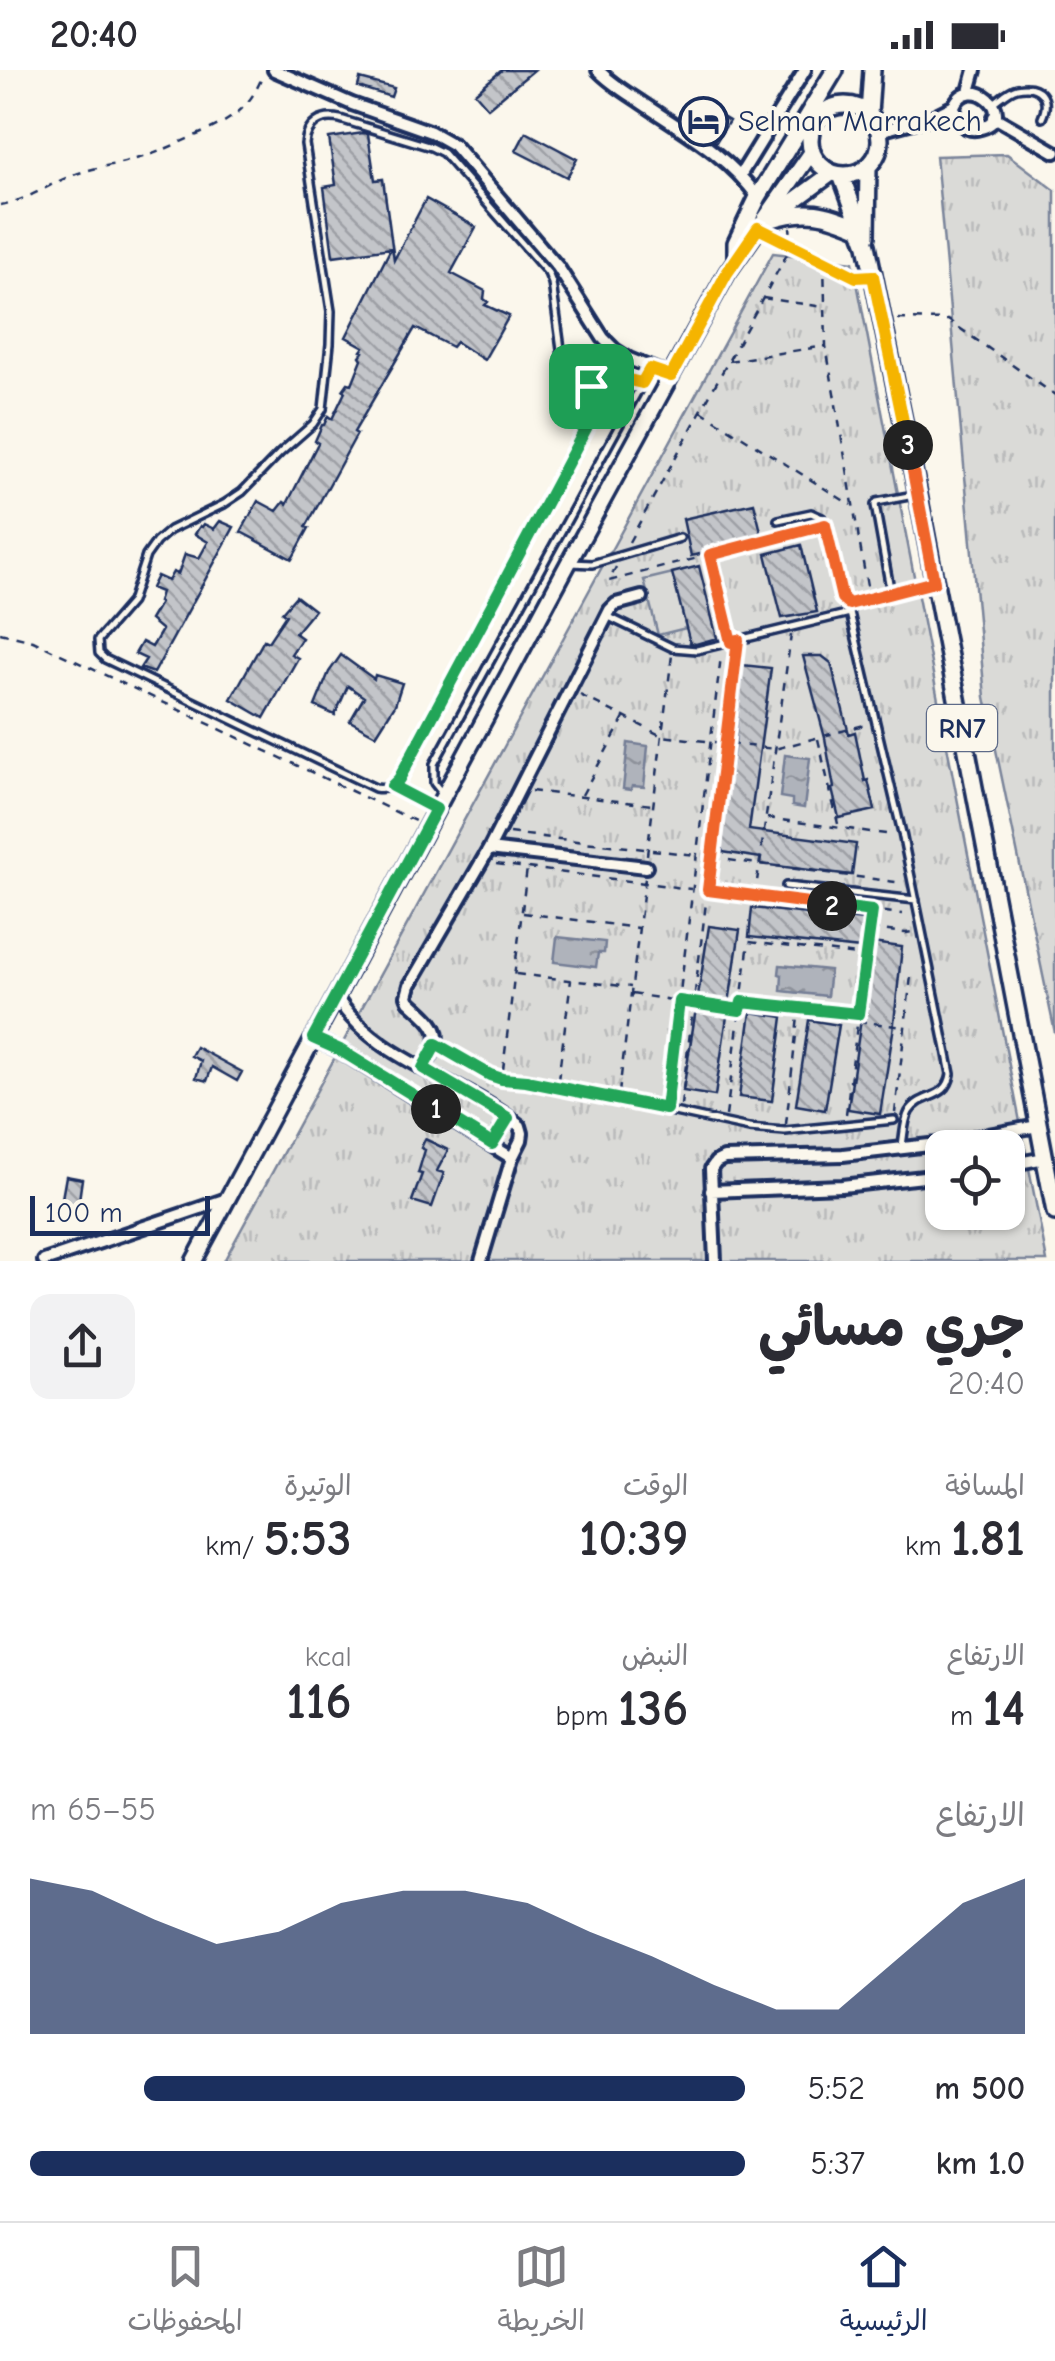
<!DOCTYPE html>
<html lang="ar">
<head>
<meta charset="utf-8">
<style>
	:root { --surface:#fff; --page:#f2f2f3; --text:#2b2b33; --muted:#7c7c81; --line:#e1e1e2; --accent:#1b2f5e }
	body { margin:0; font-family:"Comic Neue","Playpen Sans Arabic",sans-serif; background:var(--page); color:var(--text); direction:rtl; height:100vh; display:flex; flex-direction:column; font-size:38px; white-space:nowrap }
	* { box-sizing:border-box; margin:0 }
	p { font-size:32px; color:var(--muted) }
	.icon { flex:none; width:55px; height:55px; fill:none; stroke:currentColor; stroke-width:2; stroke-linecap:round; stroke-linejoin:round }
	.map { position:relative; height:1191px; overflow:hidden; direction:ltr }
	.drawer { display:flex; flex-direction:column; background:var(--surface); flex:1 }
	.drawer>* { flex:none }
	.controls { position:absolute; left:925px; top:1060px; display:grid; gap:20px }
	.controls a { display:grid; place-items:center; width:100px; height:100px; border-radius:20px; background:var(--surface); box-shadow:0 2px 8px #0004; font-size:50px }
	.scale { position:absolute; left:30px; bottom:25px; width:180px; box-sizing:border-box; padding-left:10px; border:5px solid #1b2f5e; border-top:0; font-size:28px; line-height:35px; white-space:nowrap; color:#1b2f5e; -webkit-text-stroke:8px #fbf7ec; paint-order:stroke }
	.pin { position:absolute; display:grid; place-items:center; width:85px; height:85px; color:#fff; margin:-42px; border-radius:20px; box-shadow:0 5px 15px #0006 }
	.km { position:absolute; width:50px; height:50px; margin:-25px; border-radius:50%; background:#222; color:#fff; font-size:28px; line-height:50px; text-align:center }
	.round { display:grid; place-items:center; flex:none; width:105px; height:105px; border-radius:20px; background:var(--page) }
	.overview { display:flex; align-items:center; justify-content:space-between; height:170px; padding:0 30px }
	h1 { font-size:55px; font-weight:700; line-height:75px }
	.metrics { display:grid; grid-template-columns:repeat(3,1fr); gap:15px; height:170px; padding:10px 30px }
	.metrics div { display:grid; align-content:center }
	.metrics b { font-size:50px; font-weight:700 }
	.metrics small { font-size:28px; font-weight:400 }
	.metrics p { font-size:28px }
	.chart { height:280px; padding:20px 30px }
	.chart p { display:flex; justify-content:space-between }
	.chart svg { width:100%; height:180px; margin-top:10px; fill:var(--accent); opacity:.7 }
	ul { padding:0 30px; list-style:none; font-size:32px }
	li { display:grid; grid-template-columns:160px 120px 1fr; align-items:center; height:75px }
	li i { height:25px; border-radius:12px; background:var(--accent) }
	.status { display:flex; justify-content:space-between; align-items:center; height:70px; padding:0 50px; background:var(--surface); direction:ltr }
	.status svg { height:28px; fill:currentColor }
	.tab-bar { display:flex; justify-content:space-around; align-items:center; height:140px; border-top:2px solid var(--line); background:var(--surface); font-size:28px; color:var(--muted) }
	.tab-bar a { display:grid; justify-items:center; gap:5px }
	.tab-bar .on { color:var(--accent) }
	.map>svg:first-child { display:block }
	.grass { fill:url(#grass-tufts); stroke:#7a849a; stroke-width:2.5; fill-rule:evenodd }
	.green { fill:#dadad7; stroke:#7a849a; stroke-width:2.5 }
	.water { fill:url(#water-ripples); stroke:#747e96; stroke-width:2.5 }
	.building { fill:url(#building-back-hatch); stroke:#1b2f5e; stroke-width:2.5 }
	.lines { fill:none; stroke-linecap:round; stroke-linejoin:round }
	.service-casing { stroke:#1b2f5e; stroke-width:12 }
	.minor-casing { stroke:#1b2f5e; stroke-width:18 }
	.secondary-casing { stroke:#1b2f5e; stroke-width:21 }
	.primary-casing { stroke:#1b2f5e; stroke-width:22 }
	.path { stroke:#1b2f5e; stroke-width:2.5; stroke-dasharray:8 8; stroke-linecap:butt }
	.service { stroke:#fbf7ec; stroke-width:5 }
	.minor { stroke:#fbf7ec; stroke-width:10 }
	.secondary { stroke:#fbf7ec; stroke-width:14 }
	.primary { stroke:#fbf7ec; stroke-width:15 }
	.split-1-casing { stroke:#fff; stroke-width:20 }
	.split-2-casing { stroke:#fff; stroke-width:20 }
	.split-3-casing { stroke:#fff; stroke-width:20 }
	.split-4-casing { stroke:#fff; stroke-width:20 }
	.split-1 { stroke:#22a559; stroke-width:12 }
	.split-2 { stroke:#22a559; stroke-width:12 }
	.split-3 { stroke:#f0652b; stroke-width:12 }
	.split-4 { stroke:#f5b400; stroke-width:12 }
	.labels { text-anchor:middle; stroke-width:8; stroke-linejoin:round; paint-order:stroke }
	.shield { fill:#fbf7ec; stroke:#5e6b89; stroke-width:2.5 }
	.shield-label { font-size:28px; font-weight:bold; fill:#1b2f5e }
	.poi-label { font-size:30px; fill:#1b2f5e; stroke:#fbf7ec; text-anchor:start }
</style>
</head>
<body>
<div class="status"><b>20:40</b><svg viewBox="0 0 49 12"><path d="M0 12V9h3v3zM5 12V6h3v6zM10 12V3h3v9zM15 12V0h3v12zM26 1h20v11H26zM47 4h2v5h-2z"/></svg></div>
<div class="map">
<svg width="1055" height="1191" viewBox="0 0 1055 1191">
	<defs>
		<pattern id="grass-tufts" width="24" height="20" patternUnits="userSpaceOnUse" patternTransform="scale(2.5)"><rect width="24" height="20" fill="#dadad7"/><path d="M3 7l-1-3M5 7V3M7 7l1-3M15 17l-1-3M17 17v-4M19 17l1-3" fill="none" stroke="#babbbb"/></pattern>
		<pattern id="water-ripples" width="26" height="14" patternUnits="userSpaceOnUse" patternTransform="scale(2.5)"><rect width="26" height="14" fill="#afb3bb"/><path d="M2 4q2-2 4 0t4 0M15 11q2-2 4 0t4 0" fill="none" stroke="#8e929b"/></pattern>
		<pattern id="building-back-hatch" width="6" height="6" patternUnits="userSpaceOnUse" patternTransform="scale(2.5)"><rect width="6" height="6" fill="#c3c5c9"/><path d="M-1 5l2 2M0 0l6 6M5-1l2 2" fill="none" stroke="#9ea0a6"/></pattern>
	</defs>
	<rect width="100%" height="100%" fill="#fbf7ec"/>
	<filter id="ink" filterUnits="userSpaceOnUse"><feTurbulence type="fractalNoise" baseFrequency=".01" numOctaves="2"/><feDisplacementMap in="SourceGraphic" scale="20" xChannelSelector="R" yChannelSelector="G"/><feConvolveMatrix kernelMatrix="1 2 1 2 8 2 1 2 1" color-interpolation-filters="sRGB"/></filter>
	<g filter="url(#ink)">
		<path class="grass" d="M1007 84 1055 120V963L985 627 936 86Z
			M773 183 853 192 1047 1191H224ZM942 1078H1008V1142H942Z"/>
		<path class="green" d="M673 503 686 558 658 565 644 510Z"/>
		<path class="water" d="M628 673 648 676 644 717 632 716 631 720 623 719Z
			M785 685 810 688 804 738 792 736V729L780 727Z
			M557 867 605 872 604 883H598L596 897 554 892Z
			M780 895 830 900 827 926 781 921 782 905 779 904Z"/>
		<path class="building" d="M502 0H534L488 38 475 23Z
			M360 9 394 18 391 27 358 17Z
			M692 29 729 51 716 72 680 48Z
			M526 62 577 89 567 107 516 81Z
			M363 63 368 64 375 110 383 109 394 190 426 129 476 157 451 203 485 221 484 229 488 232 485 235 509 246 484 290 456 272 452 277 415 258 354 362 357 364 306 457 309 458 292 489 241 462 258 431 277 441 284 432 287 434 318 373 315 371 322 355H324L328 346 332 349 345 322 343 320 348 313 352 314 362 289 360 286 363 282 361 281 364 277 346 267 391 178 333 186 324 117 336 115 329 68Z
			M754 433 763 470 691 486 683 449Z
			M220 451 234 457 154 603 140 598 146 589 135 584 142 572 152 577 162 560 150 550 160 533 158 532 161 522 151 518 157 506 168 511 173 502 178 504 185 484 199 488 208 472 195 464 200 456 202 457 204 454 214 459Z
			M801 475 817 542 782 548 766 484Z
			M699 496 717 568 696 574 690 573 672 503Z
			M296 526 314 540 295 563 302 568 291 584 298 588 264 648 231 629 264 570 268 572 286 545 282 542Z
			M341 585 374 609 375 605 402 613 395 635 376 665 350 651 364 627 348 616 335 645 315 636 329 602Z
			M803 586H822L831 593 849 664 855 662 865 711 868 710 875 740 839 748 832 719 834 718 825 668Z
			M742 595 771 598 749 760 856 774 852 805 760 794 761 788 723 782 719 773 735 671Z
			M752 838 864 850 861 879 749 867Z
			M709 856 740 860 715 1026 683 1021Z
			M872 873 902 877 893 962 880 1044 848 1039Z
			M751 942 783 947 772 1031 739 1027Z
			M809 950 839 955 825 1040 796 1035Z
			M196 977 242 1002 237 1011 212 997 207 1011 196 1008 201 991 191 986Z
			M425 1069 448 1080 437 1101 444 1103 432 1137 412 1131 422 1104 418 1103 425 1080 421 1078Z
			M66 1106 82 1109 78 1137 61 1134Z"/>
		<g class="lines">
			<defs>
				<path id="service" d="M995 32C1002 27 1009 20 1017 18 1040 13 1051 28 1042 48
					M591 316 595 329 592 347 399 709C392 717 385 720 375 718L105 589 99 583 98 570 131 532 146 486 156 472 170 460 224 434 242 422 280 383 313 354 323 339 330 274 331 241 305 74C307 54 321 45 340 49L431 77 443 83 548 203 552 213 562 286 571 303 591 316 629 311 643 313
					M778 450 811 443 822 448 842 528 849 534 930 513
					M572 493 592 494 680 468
					M891 524 875 435 877 432 914 425
					M609 547 673 578 697 580 850 543 902 763 951 1004C947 1031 921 1022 909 1042 904 1051 904 1065 902 1075
					M392 716 433 738
					M442 723 434 713V694L650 299
					M786 816 916 830
					M436 974 490 1005 502 1009 557 1017 749 1058 785 1061 894 1050"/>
				<path id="minor" d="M274 0 352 34 431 62 454 75 558 197 603 268 615 280 629 289 671 306
					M598 0C610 13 627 23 642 33 685 62 726 84 758 127
					M970 18 975 0
					M994 47 1055 82
					M879 61 932 47 954 36C970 0 1021 46 981 58 965 63 955 50 954 36
					M741 104 805 0
					M489 779 646 797
					M336 927C377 992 462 1009 520 1056L522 1063 521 1070 512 1088 481 1191
					M313 968 339 980 512 1088
					M423 998C447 963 438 957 409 931L407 926 410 915 489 779 610 540 616 534 642 527
					M492 1074 508 1048
					M1008 1095 1045 1088
					M711 1121 842 1116 942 1105
					M44 1191 227 1129
					M715 1191 711 1099 716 1092 724 1088 843 1085 938 1074 1038 1056"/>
				<path id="secondary" d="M772 147 832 103
					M194 1191 569 492 727 203 811 83"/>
				<path id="primary" d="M810 70a35 35 0 1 1 70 0a35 35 0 1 1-70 0Z
					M869 44 872 0
					M841 105 867 175 918 424 1055 1142
					M769 150C806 137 826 143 861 158
					M867 166 868 97
					M736 188V173L758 127 835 0"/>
			</defs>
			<use href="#service" class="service-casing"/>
			<use href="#minor" class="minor-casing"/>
			<use href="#secondary" class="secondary-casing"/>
			<use href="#primary" class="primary-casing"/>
			<path class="path" d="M0 135C29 130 45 116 71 106 93 97 117 95 139 88 159 83 177 73 197 65 230 51 249 40 263 5
				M769 163 857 207H860
				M824 191 826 276 868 522
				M763 228 824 237
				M898 249 948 250 1055 325
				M729 291 825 276
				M701 341 851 435
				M629 472 792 175 790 157
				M710 486 728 561
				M616 497 609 511 814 458
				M0 563 33 571 417 752
				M580 625 662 666 775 679 868 654
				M818 669 838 754
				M531 721 652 735
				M582 725 624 648
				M767 748 893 765
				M509 763 695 785
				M647 785 672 585
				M713 788 896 812 898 819
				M496 794 691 819
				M709 820 902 844
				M755 826 791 565
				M523 843 638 858
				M871 859 906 863 912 862
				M516 904 631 917
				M632 924 738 940
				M741 932 857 944
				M858 951 903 957
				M503 1000 527 798
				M558 1010 571 910
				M619 1023 645 808
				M667 1029 721 586
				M681 1035 737 582
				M895 1043 911 906
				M846 1044 871 841
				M726 1046 749 872 866 886
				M786 1054 799 938"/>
			<use href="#service" class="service"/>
			<use href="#minor" class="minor"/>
			<use href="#secondary" class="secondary"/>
			<use href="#primary" class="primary"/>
		</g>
	</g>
	<g class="lines" filter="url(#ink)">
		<defs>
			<path id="split-1" d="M436 1039 340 980 313 968 436 739 392 716 399 709 592 347 595 329 591 316"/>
			<path id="split-2" d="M436 1039 492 1074 508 1048 423 998 436 974 490 1005 502 1009 526 1011 666 1039 679 931 740 940 742 932 858 944 872 841 832 836"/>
			<path id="split-3" d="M832 836 708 820 738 570 731 572 710 485 825 455 842 528 849 534 934 512 908 375"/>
			<path id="split-4" d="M591 316 629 310 642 313 650 299 671 306 727 203 758 158 856 207 873 206 908 375"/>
		</defs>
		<use href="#split-1" class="split-1-casing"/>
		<use href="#split-2" class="split-2-casing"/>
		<use href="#split-3" class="split-3-casing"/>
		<use href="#split-4" class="split-4-casing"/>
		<use href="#split-1" class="split-1"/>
		<use href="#split-2" class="split-2"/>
		<use href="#split-3" class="split-3"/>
		<use href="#split-4" class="split-4"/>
	</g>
	<defs>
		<symbol id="hotel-ring" viewBox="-11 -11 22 22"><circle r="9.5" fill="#fbf7ec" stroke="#1b2f5e" stroke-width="1.5"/><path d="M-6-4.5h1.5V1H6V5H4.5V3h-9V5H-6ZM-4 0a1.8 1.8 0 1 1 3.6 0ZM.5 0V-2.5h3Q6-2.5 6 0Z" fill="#1b2f5e"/></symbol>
	</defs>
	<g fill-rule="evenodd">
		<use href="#hotel-ring" x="676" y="24" width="55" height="55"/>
	</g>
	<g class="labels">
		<rect class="shield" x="927" y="635" width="70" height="46" rx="8"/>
		<g class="shield-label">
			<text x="962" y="668">RN7</text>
		</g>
		<g class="poi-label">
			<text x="738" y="61">Selman Marrakech</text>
		</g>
	</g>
</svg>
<div class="controls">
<a><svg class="icon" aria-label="locate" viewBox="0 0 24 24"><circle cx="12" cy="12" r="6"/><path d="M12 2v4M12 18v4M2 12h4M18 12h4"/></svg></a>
</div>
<div class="scale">100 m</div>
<div class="pin" style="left:591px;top:316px;background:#1e9e55"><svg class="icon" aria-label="arrive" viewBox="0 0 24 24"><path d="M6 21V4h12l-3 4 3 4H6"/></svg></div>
<b class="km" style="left:436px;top:1039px">1</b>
<b class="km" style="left:832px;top:836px">2</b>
<b class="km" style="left:908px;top:375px">3</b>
</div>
<section class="drawer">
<div class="overview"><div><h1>جري مسائي</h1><p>20:40</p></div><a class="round"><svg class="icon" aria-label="share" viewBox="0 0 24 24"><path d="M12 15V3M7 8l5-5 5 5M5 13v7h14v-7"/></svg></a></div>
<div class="metrics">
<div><p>المسافة</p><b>1.81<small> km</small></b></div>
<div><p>الوقت</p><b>10:39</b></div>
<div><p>الوتيرة</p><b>5:53<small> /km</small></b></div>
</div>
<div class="metrics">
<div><p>الارتفاع</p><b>14<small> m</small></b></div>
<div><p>النبض</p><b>136<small> bpm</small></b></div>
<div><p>kcal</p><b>116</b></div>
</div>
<div class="chart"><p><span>الارتفاع</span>55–65 m</p>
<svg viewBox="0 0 160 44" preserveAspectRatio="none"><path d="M0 44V6L10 9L20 16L30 22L40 19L50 12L60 9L70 9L80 12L90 19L100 25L110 32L120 38L130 38L140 25L150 12L160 6V44z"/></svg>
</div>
<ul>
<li><b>500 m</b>5:52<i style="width:84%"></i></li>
<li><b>1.0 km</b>5:37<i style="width:100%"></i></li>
</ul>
</section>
<nav class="tab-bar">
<a class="on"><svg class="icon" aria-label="home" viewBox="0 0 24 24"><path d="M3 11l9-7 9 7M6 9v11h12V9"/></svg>الرئيسية</a>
<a><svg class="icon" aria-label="map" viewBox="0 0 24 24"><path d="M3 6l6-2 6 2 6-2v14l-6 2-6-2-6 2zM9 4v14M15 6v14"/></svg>الخريطة</a>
<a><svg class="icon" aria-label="saved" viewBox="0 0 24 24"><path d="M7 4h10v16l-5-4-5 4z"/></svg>المحفوظات</a>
</nav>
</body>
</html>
